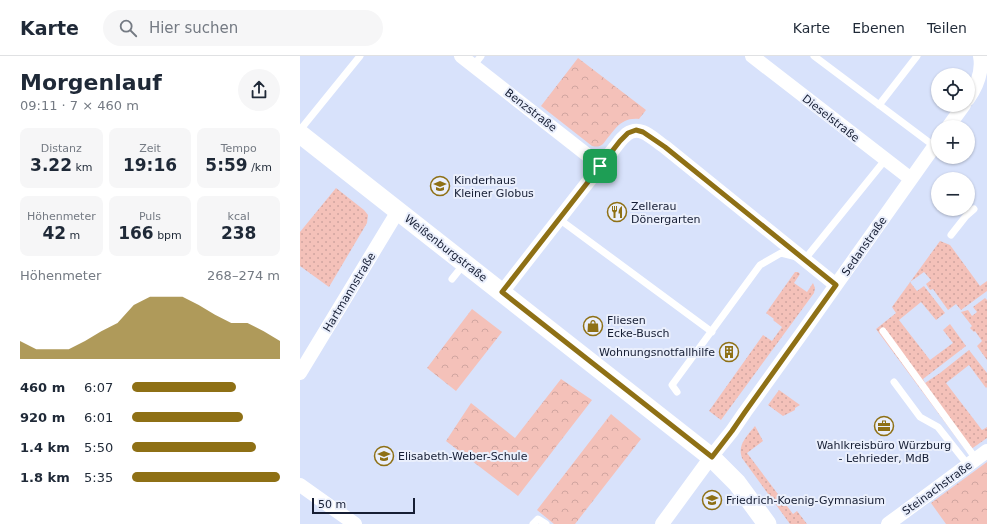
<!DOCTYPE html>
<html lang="de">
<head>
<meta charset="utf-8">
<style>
	:root { --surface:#fff; --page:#f6f6f7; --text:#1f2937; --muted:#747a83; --line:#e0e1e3; --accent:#8e7015 }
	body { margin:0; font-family:"DejaVu Sans",sans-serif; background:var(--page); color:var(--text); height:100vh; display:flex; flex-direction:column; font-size:15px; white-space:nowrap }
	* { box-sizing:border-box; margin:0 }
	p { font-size:13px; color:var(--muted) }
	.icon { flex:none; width:22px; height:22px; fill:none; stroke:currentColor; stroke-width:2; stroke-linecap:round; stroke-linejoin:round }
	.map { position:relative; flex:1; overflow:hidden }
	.details { display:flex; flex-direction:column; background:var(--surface); width:300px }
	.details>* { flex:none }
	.tools { position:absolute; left:631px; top:12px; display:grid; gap:8px }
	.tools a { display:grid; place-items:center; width:44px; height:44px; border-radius:50%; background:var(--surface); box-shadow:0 1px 3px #0004; font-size:20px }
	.scale { position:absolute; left:12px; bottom:10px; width:103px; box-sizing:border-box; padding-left:4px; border:2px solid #161e34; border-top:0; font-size:11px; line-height:14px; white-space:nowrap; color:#161e34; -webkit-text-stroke:3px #eaeffc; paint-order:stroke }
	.pin { position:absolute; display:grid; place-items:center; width:34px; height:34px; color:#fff; margin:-17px; border-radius:8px; box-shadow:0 2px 6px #0006 }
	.round { display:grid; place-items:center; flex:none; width:42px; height:42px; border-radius:21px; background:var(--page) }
	.head { display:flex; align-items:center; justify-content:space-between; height:68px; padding:0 20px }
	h1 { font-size:22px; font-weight:700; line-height:30px }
	.figures { display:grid; grid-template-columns:repeat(3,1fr); gap:6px; height:68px; padding:4px 20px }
	.figures div { display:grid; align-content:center; border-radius:8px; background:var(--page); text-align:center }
	.figures b { font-size:17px; font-weight:700 }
	.figures small { font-size:11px; font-weight:400 }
	.figures p { font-size:11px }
	.chart { height:112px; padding:8px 20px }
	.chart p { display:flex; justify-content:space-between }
	.chart svg { width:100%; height:72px; margin-top:4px; fill:var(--accent); opacity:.7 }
	ul { padding:0 20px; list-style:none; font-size:13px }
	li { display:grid; grid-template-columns:64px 48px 1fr; align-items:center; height:30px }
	li i { height:10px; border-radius:5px; background:var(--accent) }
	header { display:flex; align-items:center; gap:24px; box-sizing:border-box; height:56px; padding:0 20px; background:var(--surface); border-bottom:1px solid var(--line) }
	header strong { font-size:19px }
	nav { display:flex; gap:22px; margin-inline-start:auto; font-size:14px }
	.search { width:280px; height:36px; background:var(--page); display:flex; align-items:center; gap:10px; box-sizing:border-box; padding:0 14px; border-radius:22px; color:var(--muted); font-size:15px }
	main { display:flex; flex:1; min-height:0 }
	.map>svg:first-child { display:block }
	.grass { fill:url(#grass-dots) }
	.forest { fill:url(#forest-crowns) }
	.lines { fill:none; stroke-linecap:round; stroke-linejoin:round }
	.lane { stroke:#fff; stroke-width:7 }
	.street { stroke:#fff; stroke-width:14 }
	.secondary { stroke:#fff; stroke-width:19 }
	.route-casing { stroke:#fff; stroke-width:8 }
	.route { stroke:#8e7015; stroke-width:5 }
	.labels { text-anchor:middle; stroke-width:4; stroke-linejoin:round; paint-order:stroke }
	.street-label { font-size:11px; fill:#161e34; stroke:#eaeffc }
	.poi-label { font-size:11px; fill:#161e34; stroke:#eaeffc; text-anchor:start }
</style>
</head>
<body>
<header>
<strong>Karte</strong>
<div class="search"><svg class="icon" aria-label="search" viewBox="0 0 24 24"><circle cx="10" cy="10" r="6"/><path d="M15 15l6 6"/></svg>Hier suchen</div>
<nav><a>Karte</a><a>Ebenen</a><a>Teilen</a></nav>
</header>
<main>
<section class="details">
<div class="head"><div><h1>Morgenlauf</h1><p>09:11 · 7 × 460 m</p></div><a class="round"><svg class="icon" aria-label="share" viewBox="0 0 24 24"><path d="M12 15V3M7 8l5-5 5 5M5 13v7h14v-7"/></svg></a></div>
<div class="figures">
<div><p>Distanz</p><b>3.22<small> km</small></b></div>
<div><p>Zeit</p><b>19:16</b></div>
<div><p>Tempo</p><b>5:59<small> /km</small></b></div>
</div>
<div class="figures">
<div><p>Höhenmeter</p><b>42<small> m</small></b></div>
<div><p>Puls</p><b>166<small> bpm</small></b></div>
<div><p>kcal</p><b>238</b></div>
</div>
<div class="chart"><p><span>Höhenmeter</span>268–274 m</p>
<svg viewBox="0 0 160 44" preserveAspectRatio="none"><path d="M0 44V33L10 38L20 38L30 38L40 33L50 27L60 22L70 11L80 6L90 6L100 6L110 11L120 17L130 22L140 22L150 27L160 33V44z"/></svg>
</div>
<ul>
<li><b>460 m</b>6:07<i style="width:70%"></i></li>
<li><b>920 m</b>6:01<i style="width:75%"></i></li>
<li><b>1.4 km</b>5:50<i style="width:84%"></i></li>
<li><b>1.8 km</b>5:35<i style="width:100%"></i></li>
</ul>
</section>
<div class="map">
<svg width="687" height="468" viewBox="0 0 687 468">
	<defs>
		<pattern id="grass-dots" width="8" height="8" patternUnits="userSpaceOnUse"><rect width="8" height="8" fill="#f4c1b9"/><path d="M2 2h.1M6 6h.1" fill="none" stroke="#d0a5a0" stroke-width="1.8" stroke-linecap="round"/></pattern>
		<pattern id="forest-crowns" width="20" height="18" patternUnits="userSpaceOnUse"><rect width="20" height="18" fill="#f4c1b9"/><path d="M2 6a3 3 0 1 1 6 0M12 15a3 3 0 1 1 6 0" fill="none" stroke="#d0a5a0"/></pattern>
	</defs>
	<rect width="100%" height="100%" fill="#d8e2fb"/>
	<path class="grass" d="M36 132 64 154 68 159 67 167 29 231 0 210V176Z
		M640 185 650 189 680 230 687 225V235L661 254 656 248 648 254 633 233 630 234 626 228 631 224 624 216 610 226 617 235 624 230 645 257 636 264 621 246 599 264 630 304 653 287 643 274 650 268 666 290 623 323 625 327 640 317 669 294 687 317V331L686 332 669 309 646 327 682 374 687 371V382L667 396 576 273 596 257 592 251Z
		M495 216H498L500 218 494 227 507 236 513 227 515 232 514 237 421 364 409 355 463 279 472 285 482 271 473 264 474 263 466 257Z
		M685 242 687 244V304L677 290 682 285 675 275 674 276 670 272 672 270 661 256 668 254 672 260 677 256 673 251Z
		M479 334 500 349 495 352V354L483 360 468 349Z
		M455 370 463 385 447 397 493 458 497 455 507 468H490L442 402C437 389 447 380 455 370Z"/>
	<path class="forest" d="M278 2 346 54 339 63C320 61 314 75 303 88 299 91 297 91 292 90L241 50Z
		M172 253 202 276 156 335 127 312Z
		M261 323 292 344 218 440 146 385 171 347 215 382Z
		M311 358 341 383 275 468H254L237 454Z
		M687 406V468H646L631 447Z"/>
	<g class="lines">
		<path class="lane" d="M514 0 634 90
			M174 9 181 0
			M579 49 617 0
			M0 74 60 0
			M259 163 412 276
			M651 179 666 160 674 153
			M152 223 164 208
			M583 275 676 403
			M594 326 620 361 638 371 668 409
			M377 336 372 329 460 209 481 197 505 203 585 104
			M233 468 238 463 246 468"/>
		<path class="street" d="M161 0 300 109
			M452 0 611 123
			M668 43C677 30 683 16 680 0
			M648 71 664 49
			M202 236 320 85C322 82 325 80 327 78 341 68 354 84 365 91L536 229
			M0 317 98 155
			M0 429 55 468
			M362 468 411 401 432 375 445 356 502 277 638 85
			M588 468 687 395"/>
		<path class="secondary" d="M0 78 411 401 437 427 467 468"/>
	</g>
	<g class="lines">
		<defs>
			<path id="route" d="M336 74 343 76 365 91 536 229 445 356 432 375 412 401 202 236 320 85 328 77Z"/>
		</defs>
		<use href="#route" class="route-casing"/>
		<use href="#route" class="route"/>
	</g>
	<defs>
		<symbol id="school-ring" viewBox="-11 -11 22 22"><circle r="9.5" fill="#eaeffc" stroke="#8e7015" stroke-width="1.5"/><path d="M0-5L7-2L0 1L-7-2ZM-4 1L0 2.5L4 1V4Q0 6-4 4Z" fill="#8e7015"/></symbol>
		<symbol id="restaurant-ring" viewBox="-11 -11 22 22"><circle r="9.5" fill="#eaeffc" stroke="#8e7015" stroke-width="1.5"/><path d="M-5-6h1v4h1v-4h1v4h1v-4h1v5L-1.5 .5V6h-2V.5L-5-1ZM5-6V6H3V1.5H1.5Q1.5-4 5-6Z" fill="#8e7015"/></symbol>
		<symbol id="shop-ring" viewBox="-11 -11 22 22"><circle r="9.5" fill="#eaeffc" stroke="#8e7015" stroke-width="1.5"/><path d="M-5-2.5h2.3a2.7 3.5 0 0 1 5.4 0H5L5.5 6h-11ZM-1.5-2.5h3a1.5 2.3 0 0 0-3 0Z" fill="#8e7015"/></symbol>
		<symbol id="building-ring" viewBox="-11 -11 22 22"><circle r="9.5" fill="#eaeffc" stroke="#8e7015" stroke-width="1.5"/><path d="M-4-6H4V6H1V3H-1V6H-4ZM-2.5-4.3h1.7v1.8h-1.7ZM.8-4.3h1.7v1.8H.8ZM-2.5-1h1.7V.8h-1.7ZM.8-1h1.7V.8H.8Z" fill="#8e7015"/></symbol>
		<symbol id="office-ring" viewBox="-11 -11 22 22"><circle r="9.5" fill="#eaeffc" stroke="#8e7015" stroke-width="1.5"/><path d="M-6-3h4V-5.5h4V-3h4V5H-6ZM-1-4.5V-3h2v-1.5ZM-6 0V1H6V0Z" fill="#8e7015"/></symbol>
	</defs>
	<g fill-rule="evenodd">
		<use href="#school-ring" x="129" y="119" width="22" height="22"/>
		<use href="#restaurant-ring" x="306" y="145" width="22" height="22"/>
		<use href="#shop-ring" x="282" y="259" width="22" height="22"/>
		<use href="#building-ring" x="418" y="285" width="22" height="22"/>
		<use href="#office-ring" x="573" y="359" width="22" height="22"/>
		<use href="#school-ring" x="73" y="389" width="22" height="22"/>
		<use href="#school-ring" x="401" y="433" width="22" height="22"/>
	</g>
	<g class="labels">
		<g class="street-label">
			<text transform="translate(231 54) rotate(38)" y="4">Benzstraße</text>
			<text transform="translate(531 62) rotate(38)" y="4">Dieselstraße</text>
			<text transform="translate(564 190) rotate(-55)" y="4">Sedanstraße</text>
			<text transform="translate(146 192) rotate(38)" y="4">Weißenburgstraße</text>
			<text transform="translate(49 236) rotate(-59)" y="4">Hartmannstraße</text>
			<text transform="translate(637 432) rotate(-36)" y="4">Steinachstraße</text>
		</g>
		<g class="poi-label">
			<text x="154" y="128">Kinderhaus<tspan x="154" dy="13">Kleiner Globus</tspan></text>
			<text x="331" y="154">Zellerau<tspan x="331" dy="13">Dönergarten</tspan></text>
			<text x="307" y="268">Fliesen<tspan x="307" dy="13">Ecke-Busch</tspan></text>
			<text x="415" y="300" text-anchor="end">Wohnungsnotfallhilfe</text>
			<text x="584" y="393" text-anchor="middle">Wahlkreisbüro Würzburg<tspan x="584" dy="13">- Lehrieder, MdB</tspan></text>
			<text x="98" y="404">Elisabeth-Weber-Schule</text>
			<text x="426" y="448">Friedrich-Koenig-Gymnasium</text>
		</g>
	</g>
</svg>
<div class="tools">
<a><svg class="icon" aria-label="locate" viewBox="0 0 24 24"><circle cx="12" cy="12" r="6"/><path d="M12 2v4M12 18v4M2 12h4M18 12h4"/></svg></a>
<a>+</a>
<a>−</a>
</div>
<div class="scale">50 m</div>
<div class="pin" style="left:300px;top:110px;background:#1e9e55"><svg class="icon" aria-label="arrive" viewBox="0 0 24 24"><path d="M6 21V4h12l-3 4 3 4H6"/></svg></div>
</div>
</main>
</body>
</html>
